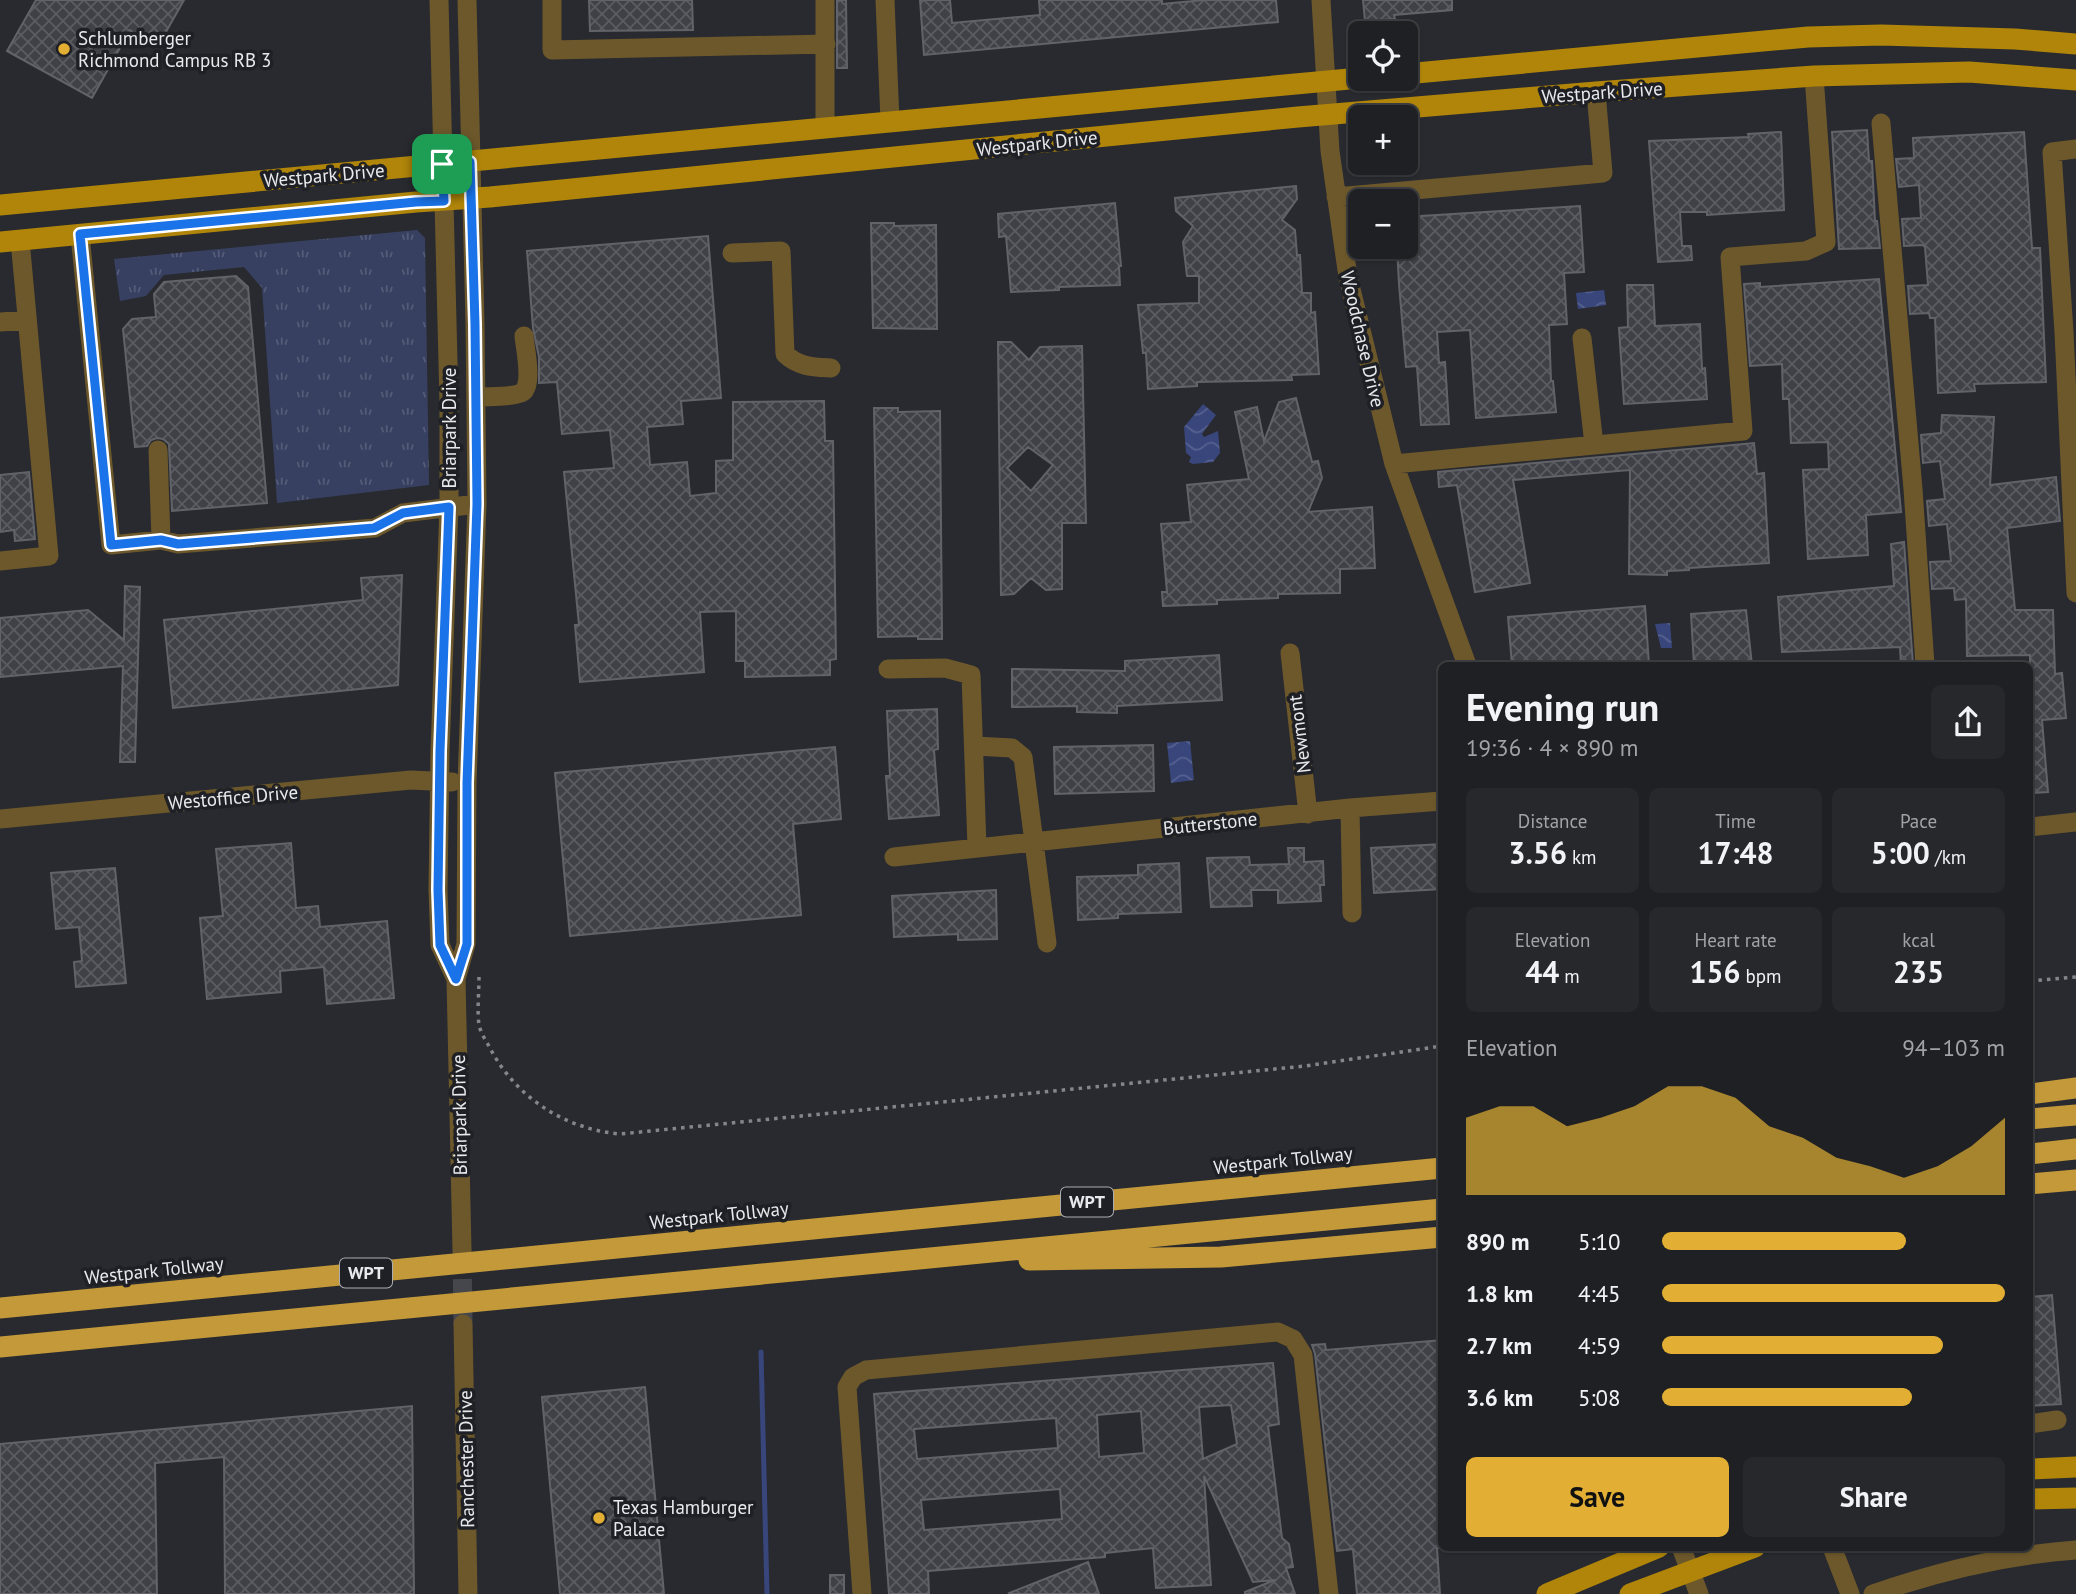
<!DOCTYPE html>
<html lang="en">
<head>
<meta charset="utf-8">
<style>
	:root { --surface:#1e2023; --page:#26282b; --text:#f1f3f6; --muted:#a1a3a6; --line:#3c3e41; --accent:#e2af34 }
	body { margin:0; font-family:"PT Sans",sans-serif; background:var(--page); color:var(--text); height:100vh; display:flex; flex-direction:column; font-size:26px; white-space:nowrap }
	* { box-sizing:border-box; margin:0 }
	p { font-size:23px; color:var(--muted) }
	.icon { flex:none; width:38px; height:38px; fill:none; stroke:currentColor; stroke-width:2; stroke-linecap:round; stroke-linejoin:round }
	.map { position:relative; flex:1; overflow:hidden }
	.details { position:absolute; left:1438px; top:662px; width:595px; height:889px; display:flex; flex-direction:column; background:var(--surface); border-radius:10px; box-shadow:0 2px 5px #0004,0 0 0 2px var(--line) }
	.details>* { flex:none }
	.fabs { position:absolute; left:1348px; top:21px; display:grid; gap:14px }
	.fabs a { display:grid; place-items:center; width:70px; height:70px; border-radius:10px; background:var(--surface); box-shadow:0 2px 5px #0004,0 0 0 2px var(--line); font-size:35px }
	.pin { position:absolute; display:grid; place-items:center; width:60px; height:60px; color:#fff; margin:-30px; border-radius:14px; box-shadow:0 4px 10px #0006 }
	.round { display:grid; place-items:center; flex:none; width:74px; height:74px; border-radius:10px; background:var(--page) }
	.summary { display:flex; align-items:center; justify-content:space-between; height:119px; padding:0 28px }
	h1 { font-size:38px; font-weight:600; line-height:52px }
	.stats { display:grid; grid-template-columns:repeat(3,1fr); gap:10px; height:119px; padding:7px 28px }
	.stats div { display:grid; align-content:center; border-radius:10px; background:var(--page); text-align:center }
	.stats b { font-size:30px; font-weight:600 }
	.stats small { font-size:19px; font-weight:400 }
	.stats p { font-size:19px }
	.chart { height:196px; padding:14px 28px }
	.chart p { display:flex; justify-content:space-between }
	.chart svg { width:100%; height:126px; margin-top:7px; fill:var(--accent); opacity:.7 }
	.cta { display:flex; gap:14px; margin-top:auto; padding:14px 28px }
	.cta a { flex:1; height:80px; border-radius:10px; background:var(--accent); color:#111; font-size:28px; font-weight:600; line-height:80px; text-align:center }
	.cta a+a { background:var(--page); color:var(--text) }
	ul { padding:0 28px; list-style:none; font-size:23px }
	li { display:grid; grid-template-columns:112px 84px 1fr; align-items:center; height:52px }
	li i { height:18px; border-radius:9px; background:var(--accent) }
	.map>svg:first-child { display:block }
	.grass { fill:url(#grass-tufts) }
	.water { fill:url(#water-waves) }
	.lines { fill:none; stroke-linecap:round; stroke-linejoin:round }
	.stream { stroke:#38467c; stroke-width:5 }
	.building { fill:url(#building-cross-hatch); stroke:#616369; stroke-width:2; fill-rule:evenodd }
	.minor-tunnel { stroke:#45474c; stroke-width:19; stroke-dasharray:19 10; stroke-linecap:butt }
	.path { stroke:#84868a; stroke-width:3.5; stroke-dasharray:3.5 5; stroke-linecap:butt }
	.minor { stroke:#6d582b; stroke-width:19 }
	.major { stroke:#b08509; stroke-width:21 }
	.highway { stroke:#c39939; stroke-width:21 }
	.route-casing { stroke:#fff; stroke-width:14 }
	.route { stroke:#1a73e8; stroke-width:9 }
	.poi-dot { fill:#e2af34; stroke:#1e2025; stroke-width:2.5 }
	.labels { text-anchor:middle; stroke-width:7; stroke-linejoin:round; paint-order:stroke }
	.shield { fill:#1e2025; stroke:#abadb1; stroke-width:2 }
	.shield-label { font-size:18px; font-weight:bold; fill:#e8e9ed }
	.poi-label { font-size:19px; fill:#e8e9ed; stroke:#1e2025; text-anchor:start }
	.street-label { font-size:19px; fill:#e8e9ed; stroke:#1e2025 }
</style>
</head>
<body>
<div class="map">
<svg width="2076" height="1594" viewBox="0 0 2076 1594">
	<defs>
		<pattern id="grass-tufts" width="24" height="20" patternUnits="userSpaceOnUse" patternTransform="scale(1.75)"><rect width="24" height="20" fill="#374061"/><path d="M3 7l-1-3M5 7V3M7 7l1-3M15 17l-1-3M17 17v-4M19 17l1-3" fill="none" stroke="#545c78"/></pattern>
		<pattern id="water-waves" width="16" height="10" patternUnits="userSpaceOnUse" patternTransform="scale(1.75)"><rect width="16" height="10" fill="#38467c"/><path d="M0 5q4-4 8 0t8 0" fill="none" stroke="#55618f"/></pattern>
		<pattern id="building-cross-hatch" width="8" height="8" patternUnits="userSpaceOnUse" patternTransform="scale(1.75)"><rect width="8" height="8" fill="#3f4147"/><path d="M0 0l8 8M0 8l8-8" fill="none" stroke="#5b5c62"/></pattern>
	</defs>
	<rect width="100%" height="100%" fill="#282a2f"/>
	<path class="grass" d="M417 230 425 238 429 485 277 503 262 288 244 267 164 275 146 296 120 301 114 259Z"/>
	<path class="water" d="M1604 290 1606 305 1578 309 1576 293Z
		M1203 404 1216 415 1202 434 1204 437 1218 431 1220 453 1213 462 1193 464 1189 462 1191 457 1186 453 1184 427Z
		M1670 623 1672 648H1661L1655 624Z
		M1190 741 1194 780 1171 783 1167 743Z"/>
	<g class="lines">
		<path class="stream" d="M761 1352 767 1594"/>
	</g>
	<path class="building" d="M36 0H184L158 46 130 30 92 98 7 51Z
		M589 0H692L693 30 590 31Z
		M837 0H846L847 68H837Z
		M920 0H950L952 23 1040 15 1039 0H1162V4L1204 0H1276L1278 22 924 55Z
		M1363 0H1452V10L1394 15 1395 19 1365 21Z
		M1867 130 1869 161H1872L1875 221H1877L1880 248 1839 249 1832 132Z
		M1781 132 1784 210 1707 215V212H1680L1682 246H1691L1692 260 1658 262 1649 141 1749 137 1748 134Z
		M2024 132 2032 248H2040L2046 382 1974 384 1975 391 1938 393 1935 318H1930L1929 313 1910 314 1908 286 1928 285 1925 247 1923 245 1904 246 1902 219 1921 218 1919 185 1899 187 1896 159 1914 158 1913 138Z
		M1296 186 1297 199 1282 220 1295 230 1297 255H1300L1302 293H1311V313L1315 312 1319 374 1291 375 1292 380 1197 382V386L1148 389 1146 353H1143L1138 305 1199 303V276H1187L1183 242 1193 226 1176 211 1175 198Z
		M1115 203 1121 266H1119L1120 285 1059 287V290L1011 292 1006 236 999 237 998 214Z
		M1580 206 1584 272 1564 273 1567 324 1549 325 1551 381H1553L1556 412 1476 418 1470 330 1437 332 1439 363 1445 362 1449 424 1421 425 1417 366 1406 367 1399 284 1397 247H1405V217Z
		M871 223H894V226L936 225 937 329 873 328Z
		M708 236 721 398 681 401 683 424 647 427 650 465 687 462 690 496 716 493V461L733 460V402L824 401 825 441H833L836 659 830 660V675L745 677V661H736V611L700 612 704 672 580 682 575 625H579L564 472 614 468 610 430 562 434 557 382 539 383V357L533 328 527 251Z
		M236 276 248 287 267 503 172 511 169 444 163 439 157 438 151 440 147 446 135 447 123 329 132 319 156 317 154 294 164 282Z
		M1879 279 1901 512 1866 515 1868 555 1808 559 1803 470 1829 469 1828 442 1791 443 1789 399H1783L1782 364 1750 366 1744 284 1760 283V287Z
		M1627 285H1653L1655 326 1700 324 1702 369 1705 368 1707 399 1624 404 1619 328 1628 327Z
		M998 342H1011L1029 360 1040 347 1082 346 1086 523H1062V589L1046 590 1031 578 1014 594 1001 595ZM1028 447 1053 465 1031 491 1007 468Z
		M1296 398 1312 462 1318 461 1322 478 1308 512 1372 507 1375 568 1340 569V593L1278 594V598L1217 600V604L1163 606 1162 592H1167L1161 524 1191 522 1187 485 1249 479 1235 412 1257 407 1264 441 1279 402Z
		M874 408H898V412L940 411 942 639H918V636L878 637Z
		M1942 415 1994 417 1990 485 2056 477 2060 521 2007 528 2015 610H2053L2055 674 2062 673 2066 718 2042 720 2048 792 2030 793V655L1967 656 1966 599 1955 600 1954 588 1932 589 1930 562 1951 561 1947 524 1929 526 1927 501 1945 499 1940 461 1923 463 1921 435 1941 433Z
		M1754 443 1757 474 1764 473 1769 563 1689 568V570L1667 571V575L1629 574 1630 470 1513 480 1530 583 1475 592 1457 485 1439 487 1438 472Z
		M29 472 35 539 15 541 14 530 0 532V475Z
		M1904 542 1913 665H1901L1900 647 1782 652 1778 597 1894 586 1891 544Z
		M402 575 398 685 173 708 164 620 363 600 361 578Z
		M125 586 140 587 135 762H120L123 666 0 677V618L88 610 124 640Z
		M1645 606 1649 665H1512L1508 617Z
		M1746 610 1752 665H1694L1691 614Z
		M1219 655 1222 700 1117 706V713L1077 712V706L1012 707V669L1125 671V661Z
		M937 709 938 749 934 750 939 815 889 819 886 776H890L887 711Z
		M1153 745 1154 791 1055 794 1054 747Z
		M835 747 841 819 793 824 801 915 570 936 555 773Z
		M291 843 296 908 318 906 320 927 387 921 394 998 327 1004 324 967 280 971 281 992 207 999 200 918 223 916 216 849Z
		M1442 844V889L1374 893 1371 848Z
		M1288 848H1304V862L1323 861 1324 885H1320L1321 901 1278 903V890H1251L1252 906 1211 907 1207 858 1249 857 1250 865 1289 864Z
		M1179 863 1181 912 1118 914V918L1078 920 1077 877 1138 875V865Z
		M115 868 126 983 76 987 74 962 82 961 79 927 56 929 51 873Z
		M996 890 997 939 958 940V934L894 937 892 896Z
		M2052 1295 2061 1404 2030 1406V1297Z
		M1442 1340V1548H1437L1440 1594H1357L1353 1549 1337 1551 1315 1354 1312 1345 1325 1344 1326 1350Z
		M1273 1363 1279 1424 1268 1426 1282 1538 1289 1544 1293 1567 1286 1568 1295 1594H1245V1592L1275 1580 1253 1582 1204 1476 1211 1585 1156 1588 1153 1548 1105 1553V1557L928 1571 929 1594H889L874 1394ZM1231 1405 1237 1444 1203 1459 1199 1407ZM1141 1411 1144 1453 1099 1457 1097 1415ZM1056 1418 1058 1448 917 1459 914 1429ZM1060 1489 1062 1519 924 1530 921 1500Z
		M645 1387 664 1594H560L542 1397Z
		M412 1406 414 1594H225L224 1457 155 1463 157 1594H0V1444Z
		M1088 1562 1099 1594H1010L1009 1593Z
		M830 1575H844V1594H830Z"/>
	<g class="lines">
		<path class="minor-tunnel" d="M462 1250 463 1324"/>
		<path class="path" d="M479 977C479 993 477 1010 479 1025 481 1034 487 1042 491 1050 517 1098 565 1129 620 1134L1305 1066 1442 1046
			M2030 981 2076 977"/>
		<path class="minor" d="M439 0 449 403V507L440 751 438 890 440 945 456 979
			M552 0V50L826 44
			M825 0V127
			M885 0 890 121
			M1321 0 1330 151 1348 277 1394 464 1467 665
			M1881 123 1913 489 1925 665
			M2076 149 2052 152 2064 332 2076 593
			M1336 197 1603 173 1596 92
			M80 235 111 545 161 540 178 544 375 528 403 513 477 504
			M732 253 781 251 785 354C799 367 813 367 831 368
			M0 322 27 320
			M1582 338 1594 445
			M476 397C490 396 508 398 521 393 534 388 525 348 524 336
			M158 450 161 540
			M1394 464 1743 431 1730 257 1806 251 1826 242 1814 76
			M0 561 49 556 20 240
			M1290 653 1308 814
			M888 669 945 668 971 675 977 847
			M975 746 1012 748 1023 757 1047 943
			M1350 808 1352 913
			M0 819 411 780 452 782
			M2030 827 2076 822
			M894 857 1350 808 1442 801
			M462 1250 456 979 466 944 467 783 477 504 475 324 467 0
			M463 1324 468 1594
			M2030 1424 2057 1420
			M1681 1547 1699 1594
			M1832 1547 1850 1594
			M862 1594 847 1387 853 1377 866 1370 1278 1332 1293 1339 1303 1355 1329 1594
			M1873 1594C1939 1571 2005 1555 2076 1550"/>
		<path class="major" d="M1405 74 1808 37 1881 35 2015 39 2076 44
			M0 205 1360 78
			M0 242 416 202 490 197 1298 117 1596 92 1814 76 1969 72 2076 80
			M2030 1469 2076 1467
			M2030 1499 2076 1498
			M1547 1594 1659 1547
			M1630 1594 1755 1547"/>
		<path class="highway" d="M2030 1094 2076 1088
			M2030 1119 2076 1115
			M2030 1154 2076 1149
			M2030 1184 2076 1180
			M1029 1260 1221 1257 1442 1237
			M0 1308 1442 1168
			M0 1347 1442 1209"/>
	</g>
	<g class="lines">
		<defs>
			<path id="route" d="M470 162 475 324 477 504 467 783V944L456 979 440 945 438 890 440 751 449 507 403 513 374 528 178 544 161 540 111 545 80 234 416 202 444 201 442 164Z"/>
		</defs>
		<use href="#route" class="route-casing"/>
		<use href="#route" class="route"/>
	</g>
	<g class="poi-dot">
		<circle cx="64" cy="49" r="7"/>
		<circle cx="599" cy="1518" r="7"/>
	</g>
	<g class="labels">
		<g class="shield">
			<rect x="1061" y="1187.5" width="52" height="29" rx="5"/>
			<rect x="340" y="1258.5" width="52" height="29" rx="5"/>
		</g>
		<g class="shield-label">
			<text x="1087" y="1208">WPT</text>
			<text x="366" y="1279">WPT</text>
		</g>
		<g class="poi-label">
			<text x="78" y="45">Schlumberger<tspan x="78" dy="22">Richmond Campus RB 3</tspan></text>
			<text x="613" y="1514">Texas Hamburger<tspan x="613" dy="22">Palace</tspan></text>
		</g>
		<g class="street-label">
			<text transform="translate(1602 92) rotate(-4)" y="7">Westpark Drive</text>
			<text transform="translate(1037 143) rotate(-6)" y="7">Westpark Drive</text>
			<text transform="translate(324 175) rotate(-5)" y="7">Westpark Drive</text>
			<text transform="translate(1363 339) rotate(77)" y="7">Woodchase Drive</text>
			<text transform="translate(449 428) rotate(-90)" y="7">Briarpark Drive</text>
			<text transform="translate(1299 734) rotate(-97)" y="7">Newmont</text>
			<text transform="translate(233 797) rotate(-5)" y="7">Westoffice Drive</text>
			<text transform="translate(1210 823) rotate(-6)" y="7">Butterstone</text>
			<text transform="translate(459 1115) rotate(-91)" y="7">Briarpark Drive</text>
			<text transform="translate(1283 1160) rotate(-6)" y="7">Westpark Tollway</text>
			<text transform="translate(719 1215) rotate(-6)" y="7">Westpark Tollway</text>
			<text transform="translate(154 1270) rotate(-6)" y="7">Westpark Tollway</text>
			<text transform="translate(466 1459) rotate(-91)" y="7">Ranchester Drive</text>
		</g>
	</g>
</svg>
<div class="fabs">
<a><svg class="icon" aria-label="locate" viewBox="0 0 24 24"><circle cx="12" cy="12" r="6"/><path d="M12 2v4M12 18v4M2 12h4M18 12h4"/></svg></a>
<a>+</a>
<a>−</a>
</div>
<div class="pin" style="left:442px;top:164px;background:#1e9e55"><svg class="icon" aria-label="arrive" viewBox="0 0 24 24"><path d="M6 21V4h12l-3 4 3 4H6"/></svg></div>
<section class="details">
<div class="summary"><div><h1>Evening run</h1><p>19:36 · 4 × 890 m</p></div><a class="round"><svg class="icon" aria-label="share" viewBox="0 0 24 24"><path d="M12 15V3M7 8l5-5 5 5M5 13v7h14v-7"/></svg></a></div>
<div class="stats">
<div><p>Distance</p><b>3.56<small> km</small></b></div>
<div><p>Time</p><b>17:48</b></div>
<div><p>Pace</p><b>5:00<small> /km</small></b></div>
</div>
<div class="stats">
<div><p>Elevation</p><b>44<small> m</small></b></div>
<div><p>Heart rate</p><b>156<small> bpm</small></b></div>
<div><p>kcal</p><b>235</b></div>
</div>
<div class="chart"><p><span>Elevation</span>94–103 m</p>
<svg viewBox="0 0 160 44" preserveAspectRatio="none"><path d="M0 44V17L10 13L20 13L30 20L40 17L50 13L60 6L70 6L80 10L90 20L100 24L110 31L120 34L130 38L140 34L150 27L160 17V44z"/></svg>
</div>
<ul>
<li><b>890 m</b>5:10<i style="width:71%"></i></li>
<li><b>1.8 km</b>4:45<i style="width:100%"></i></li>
<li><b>2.7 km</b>4:59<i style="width:82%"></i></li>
<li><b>3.6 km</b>5:08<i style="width:73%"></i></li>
</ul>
<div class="cta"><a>Save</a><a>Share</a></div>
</section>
</div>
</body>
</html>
